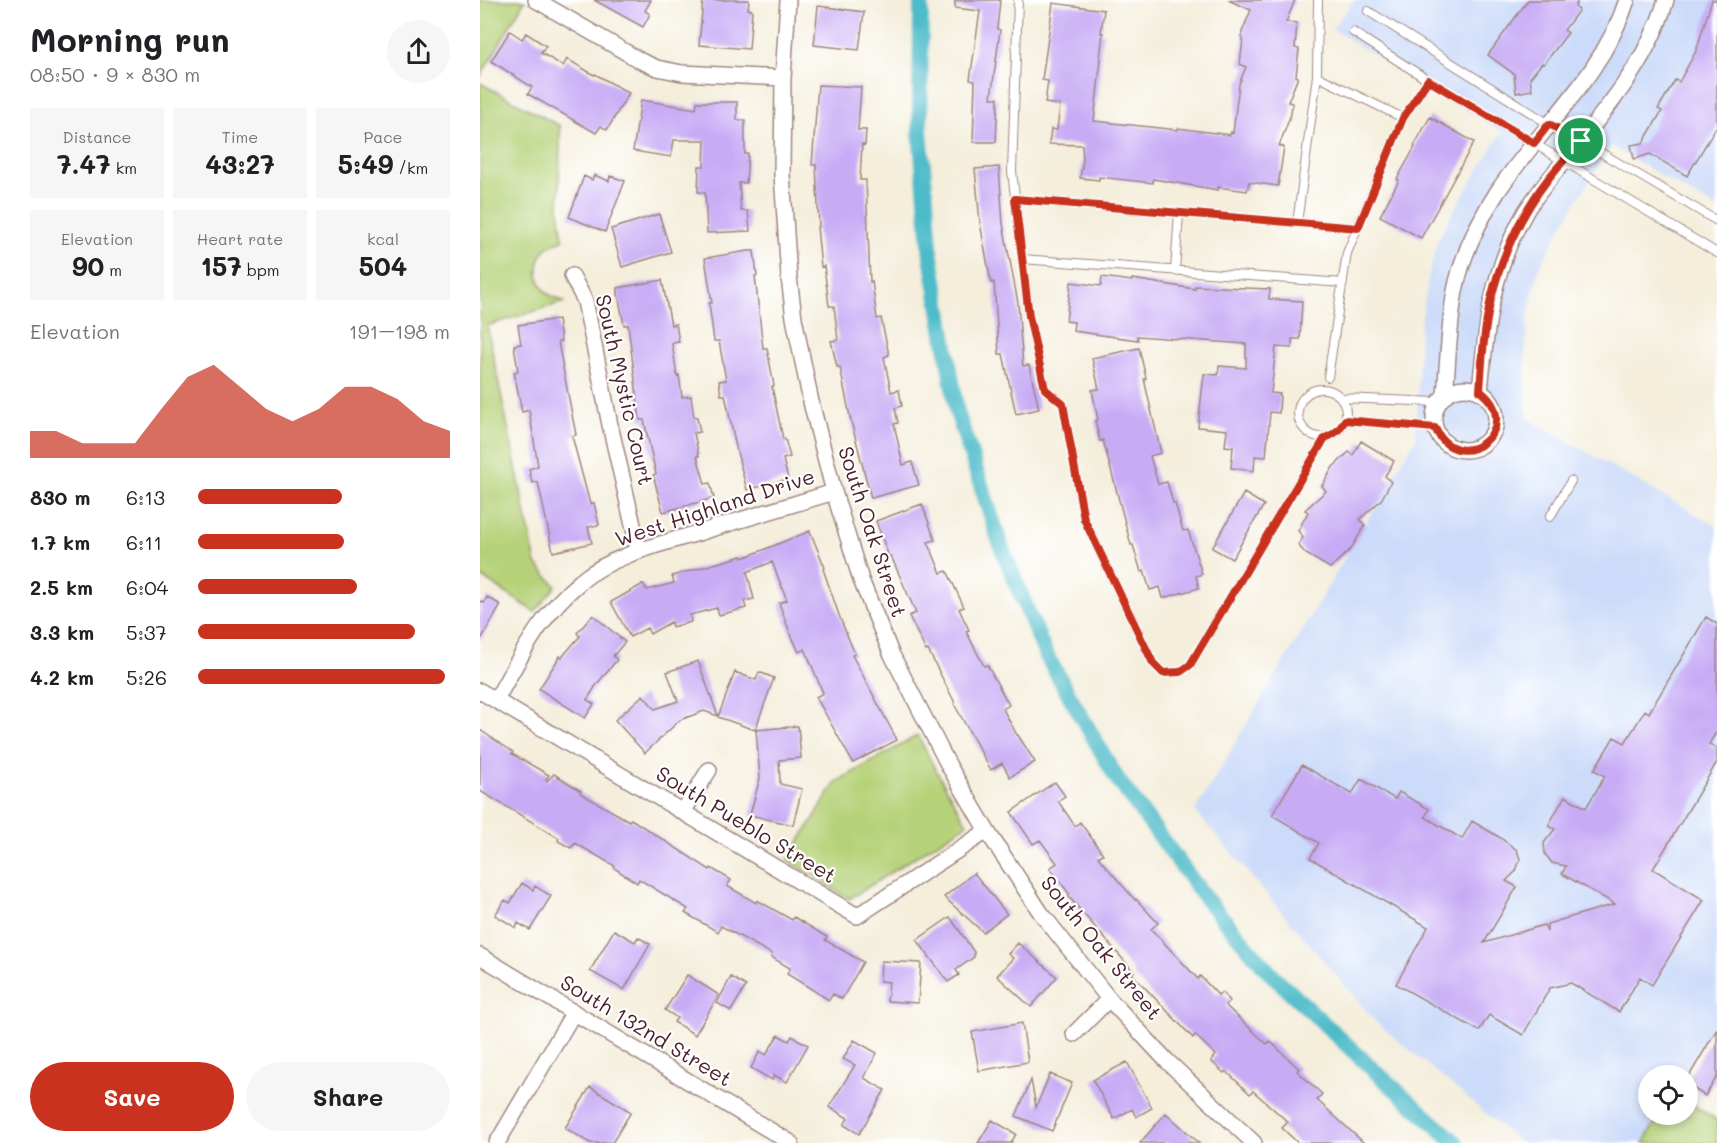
<!DOCTYPE html>
<html lang="en">
<head>
<meta charset="utf-8">
<style>
	:root { --surface:#fff; --page:#f6f6f6; --text:#202124; --muted:#757577; --accent:#c8321e }
	body { margin:0; font-family:Mali,sans-serif; background:var(--page); color:var(--text); height:100vh; display:flex; flex-direction:column; font-size:22px; white-space:nowrap }
	* { box-sizing:border-box; margin:0 }
	p { font-size:20px; color:var(--muted) }
	.icon { flex:none; width:33px; height:33px; fill:none; stroke:currentColor; stroke-width:2; stroke-linecap:round; stroke-linejoin:round }
	.map { position:relative; flex:1; overflow:hidden }
	.side { display:flex; flex-direction:column; background:var(--surface); width:480px }
	.side>* { flex:none }
	.fabs { position:absolute; left:1158px; top:1065px; display:grid; gap:12px }
	.fabs a { display:grid; place-items:center; width:60px; height:60px; border-radius:50%; background:var(--surface); box-shadow:0 3px 9px #0003; font-size:30px }
	.pin { position:absolute; display:grid; place-items:center; width:51px; height:51px; color:#fff; margin:-26px; border:3px solid #fff; border-radius:50%; box-shadow:0 2px 6px #0007 }
	.round { display:grid; place-items:center; flex:none; width:63px; height:63px; border-radius:32px; background:var(--page) }
	.headline { display:flex; align-items:center; justify-content:space-between; height:102px; padding:0 30px }
	h1 { font-size:33px; font-weight:700; line-height:45px }
	.metrics { display:grid; grid-template-columns:repeat(3,1fr); gap:9px; height:102px; padding:6px 30px }
	.metrics div { display:grid; align-content:center; border-radius:0px; background:var(--page); text-align:center }
	.metrics b { font-size:26px; font-weight:700 }
	.metrics small { font-size:16px; font-weight:400 }
	.metrics p { font-size:16px }
	.chart { height:168px; padding:12px 30px }
	.chart p { display:flex; justify-content:space-between }
	.chart svg { width:100%; height:108px; margin-top:6px; fill:var(--accent); opacity:.7 }
	.button { display:flex; gap:12px; margin-top:auto; padding:12px 30px }
	.button a { flex:1; height:69px; border-radius:36px; background:var(--accent); color:#fff; font-size:24px; font-weight:700; line-height:69px; text-align:center }
	.button a+a { background:var(--page); color:var(--text) }
	ul { padding:0 30px; list-style:none; font-size:20px }
	li { display:grid; grid-template-columns:96px 72px 1fr; align-items:center; height:45px }
	li i { height:15px; border-radius:8px; background:var(--accent) }
	main { display:flex; flex:1; min-height:0 }
	.map>svg:first-child { display:block }
	.built { fill:#ccdbf9 }
	.green { fill:#b6d279; stroke:#807852; stroke-width:1.5 }
	.lines { fill:none; stroke-linecap:round; stroke-linejoin:round }
	.canal { stroke:#4ebbc9; stroke-width:16 }
	.building { fill:#c7acf5 }
	.service-casing { stroke:#9f8683; stroke-width:10 }
	.minor-casing { stroke:#9f8683; stroke-width:18 }
	.service { stroke:#fff; stroke-width:8 }
	.minor { stroke:#fff; stroke-width:15 }
	.route-casing { stroke:#fff; stroke-width:12 }
	.route { stroke:#c8321e; stroke-width:8 }
	.labels { text-anchor:middle; stroke-width:4.5; stroke-linejoin:round; paint-order:stroke }
	.street-label { font-size:21px; fill:#4a1f2b; stroke:#fff }
</style>
</head>
<body>
<main>
<section class="side">
<div class="headline"><div><h1>Morning run</h1><p>08:50 · 9 × 830 m</p></div><a class="round"><svg class="icon" aria-label="share" viewBox="0 0 24 24"><path d="M12 15V3M7 8l5-5 5 5M5 13v7h14v-7"/></svg></a></div>
<div class="metrics">
<div><p>Distance</p><b>7.47<small> km</small></b></div>
<div><p>Time</p><b>43:27</b></div>
<div><p>Pace</p><b>5:49<small> /km</small></b></div>
</div>
<div class="metrics">
<div><p>Elevation</p><b>90<small> m</small></b></div>
<div><p>Heart rate</p><b>157<small> bpm</small></b></div>
<div><p>kcal</p><b>504</b></div>
</div>
<div class="chart"><p><span>Elevation</span>191–198 m</p>
<svg viewBox="0 0 160 44" preserveAspectRatio="none"><path d="M0 44V33L10 33L20 38L30 38L40 38L50 24L60 11L70 6L80 15L90 24L100 29L110 24L120 15L130 15L140 20L150 29L160 33V44z"/></svg>
</div>
<ul>
<li><b>830 m</b>6:13<i style="width:57%"></i></li>
<li><b>1.7 km</b>6:11<i style="width:58%"></i></li>
<li><b>2.5 km</b>6:04<i style="width:63%"></i></li>
<li><b>3.3 km</b>5:37<i style="width:86%"></i></li>
<li><b>4.2 km</b>5:26<i style="width:98%"></i></li>
</ul>
<div class="button"><a>Save</a><a>Share</a></div>
</section>
<div class="map">
<svg width="1237" height="1143" viewBox="0 0 1237 1143">
	<rect width="100%" height="100%" fill="#fff"/>
	<filter id="ink" filterUnits="userSpaceOnUse"><feTurbulence type="fractalNoise" baseFrequency=".0167" numOctaves="2"/><feDisplacementMap in="SourceGraphic" scale="12" xChannelSelector="R" yChannelSelector="G"/><feConvolveMatrix kernelMatrix="1 2 1 2 8 2 1 2 1" color-interpolation-filters="sRGB"/></filter>
	<filter id="wash" filterUnits="userSpaceOnUse"><feTurbulence type="fractalNoise" baseFrequency=".008" numOctaves="4" result="noise"/><feDisplacementMap in="SourceGraphic" scale="24" xChannelSelector="R" yChannelSelector="G"/><feGaussianBlur stdDeviation="1.35" result="paint"/><feColorMatrix in="noise" values="0 0 0 0 0 0 0 0 0 0 0 0 0 0 0 0 0 1.4 0 .05"/><feComposite in="paint" operator="in"/></filter>
	<g filter="url(#wash)">
		<rect width="100%" height="100%" fill="#f4eedb"/>
		<path class="built" d="M874 0H1237V209L1131 146 1083 224 1059 268 1048 315 1045 358 1047 418 1237 526V1018L1203 1075 1168 1076V1114L1180 1115 1163 1143H1041L897 1023 715 811 936 438 940 326 950 270 957 242 974 210 1022 132 852 29Z"/>
		<path class="green" d="M0 0H45L0 77Z
			M0 83 80 126 79 209 83 240C77 242 71 244 66 249 55 261 55 282 67 293 72 297 79 299 84 302L7 326 56 564 76 586 55 612 0 576Z
			M438 735 453 765 487 824 369 899 308 860 356 782Z
			M1208 1102 1237 1120V1143H1163L1180 1115 1208 1114Z"/>
		<g class="lines">
			<path class="canal" d="M441 0 440 131 451 257 477 412 521 546 565 653 636 777 726 899 790 973 898 1074 976 1143"/>
		</g>
		<g id="blocks">
			<path class="building" d="M114 0H171L165 11 170 14 163 27Z
				M223 0H269L268 9 272 10 269 49 219 45Z
				M475 0H520L517 29 520 30 511 98H518L516 142H493L495 81 490 80 500 11 475 8Z
				M748 0H815L806 22 817 23 815 48 819 49 816 76 818 77 808 102 812 103 811 114 799 146 804 147 798 186 769 182 767 191 738 187V190L673 179V183L619 177V180L600 178 603 160 602 145 569 144 571 129 577 130 580 105 565 103 568 81 562 80 573 3 624 10 621 33H623L620 58 621 59 614 121 698 130V128L750 135 751 132 753 133 759 84 766 67 760 64 763 39 762 38V32L771 10Z
				M1048 0H1098L1095 7 1099 10 1084 30 1088 33 1064 64 1062 63 1050 78 1052 90 1036 93 1034 74 1008 55Z
				M1232 0H1237V126L1207 176 1170 154 1154 159 1151 145 1163 143 1182 111 1178 109 1195 80 1199 82 1216 51Z
				M338 6 384 12 379 50 334 45Z
				M30 31 42 39 46 33 66 46 61 53 83 66 87 59 114 75 115 74 149 93 127 130 121 126 116 133 48 94 52 87 11 61Z
				M338 85 381 87 378 130H386L385 145 382 144 380 180H386L390 282 392 281 397 319 401 318 409 355 404 357 411 392 419 390 422 406 415 408 418 423 414 424 423 465 432 462 439 485 391 498 370 417 360 367H357L351 341 358 340 354 306H349L344 266 341 267 337 227H339L336 165H332Z
				M161 100 216 109 217 102H257V120H265V154H268L266 183H259L261 211H268L270 231 227 233 225 193 218 192 219 166H224L225 140H194L191 157 153 151Z
				M950 117 994 142 941 238 900 216 919 180 917 179 935 147 934 146Z
				M519 167 523 224 538 303 543 366 549 365 559 409 536 414 523 354H519L514 282 511 283 500 223 495 169Z
				M114 175 129 181 130 176 145 181 125 232 89 217 104 176 112 180Z
				M179 214 191 252 142 267 131 229Z
				M268 251H274L277 276H275L283 348H287L294 386 292 387 303 439H305L310 457 303 459 308 479 267 490 257 452 245 395H241L239 381 246 380 239 341H234L229 303H232L225 258Z
				M622 277 652 281V279L715 289V286L790 289 789 299 822 301 820 339H812V348L796 347 791 393 800 394 799 413 790 412 786 457 775 456 774 471 751 468 753 447 745 446 747 430 718 427 724 374 738 375 739 366 766 368V344L657 336 658 340 593 331 594 322 586 321 591 282 621 286Z
				M182 280 191 325 196 324 199 342 192 343 197 376 199 375 202 397 211 396 214 417H217L220 432 214 433 219 456H217L225 484 230 483 234 498 183 512 173 475 176 474 164 420H160L148 325H144L138 294V288Z
				M78 319 81 341 78 342 96 435 92 436 110 504 114 503 119 525 108 527 112 543 73 552 58 482 52 483 49 469 58 466 49 410 42 412 34 372 38 371 34 345 41 344 38 325Z
				M659 348 666 378 664 379 681 453 670 456 678 484 687 482 693 503H695L703 531 708 530 722 574 716 576 719 588 683 598 680 587 670 590 664 571 661 572 653 545H651L623 440 620 441 615 421 618 420 612 390 619 389 612 358Z
				M881 441 914 461 905 476 911 482 901 500 880 519 885 525 871 549 850 568 826 554 818 545 823 537 818 531 828 512 825 510 846 491 842 486 853 467 869 452 873 455Z
				M764 493 784 505 752 559 732 548Z
				M442 504 455 540 448 542 461 573 467 571 484 607 479 609 489 630 486 631 504 666 507 665 529 705 523 709 537 735H538L555 762 530 777 522 763 511 770 474 704 475 703 448 650 446 651 429 616 436 613 411 556 409 557 396 521Z
				M330 531 345 568 343 569 360 618 375 654 372 655 417 740 373 763 336 697 343 693 325 649 319 652 309 630 299 603 307 600 292 562 267 572 274 599 264 601 266 608 239 615 237 608 210 615 211 622 192 627 191 622 170 634 167 628 150 637 131 602 163 584 167 590 194 583 192 576 262 556 263 558Z
				M7 597 21 605 0 641V601L4 603Z
				M113 615 145 642 133 656 137 660 117 684 107 700 114 704 105 718 59 689 80 656 82 657 100 636 97 633Z
				M1226 617 1237 624V731L1229 744 1237 748V762L1173 869 1224 900 1172 985 1160 977 1139 1012 1091 983 1070 988 1043 1035 1009 1015 999 1031 916 984 948 927 830 858 839 843 792 815 822 765 872 794 881 779 915 799 919 792 949 809 945 817 982 839 992 821 1019 837 1037 850 1040 859 1036 871 1026 881 1037 887 1004 943 1064 925 1067 932V924L1135 904 1082 874 1086 866 1072 863 1065 854 1064 843 1075 829 1068 826 1085 796 1106 808 1125 776 1114 770 1134 737 1145 743 1165 710 1169 713Z
				M218 661 238 716 224 711 200 720 165 753 135 720 163 695 175 709 198 701 187 672Z
				M255 672 276 680 279 672 294 678 275 730 238 717Z
				M318 726 321 758 299 760 300 784 322 789 313 825 270 815 280 778 276 730Z
				M0 730 33 752 32 754 69 775 66 779 67 781 74 774 101 791 100 793 149 821 151 819 230 870 231 868 251 880 247 886 276 903 277 900 312 920 314 917 347 937 345 940 383 962 362 999 353 994 349 1000 307 974 310 968 291 957 292 954 241 926 238 932 205 913 208 909 159 879 157 883 134 868 135 866 95 843 91 848 78 841 79 838 0 791Z
				M575 782 585 796 578 801 595 826 600 822 623 854 618 857 655 900 656 899 678 923 671 929 718 979 720 976 738 995 742 992 750 1001 745 1005 787 1044 790 1041 819 1069 817 1071 842 1094 837 1100 884 1143H818L802 1128 808 1122 773 1091 770 1094 746 1071 744 1073 731 1061 736 1055 715 1035 713 1038 652 974 654 972 588 896 590 895 570 868 577 863 560 840 553 844 531 812Z
				M494 873 527 914 503 932 464 897Z
				M42 883 53 890 55 886 71 896 50 930 38 923 36 928 15 915 25 900 30 903Z
				M470 917 494 952V957L476 970 479 975 468 982 437 940Z
				M134 930 155 942 158 937 170 944 144 990 110 971Z
				M538 943 577 977 551 1007 517 976 533 958 528 954Z
				M401 961 441 963 438 1003 407 1001 409 982 400 981Z
				M207 975 239 995 215 1035 194 1022 197 1018 185 1010Z
				M251 977 266 986 251 1011 237 1003Z
				M542 1023 548 1062 499 1071 492 1032Z
				M1237 1029V1077L1225 1096 1208 1085V1078Z
				M298 1035 309 1041 312 1036 328 1045 307 1082 294 1075 292 1080 271 1068 280 1051 286 1055Z
				M374 1040 397 1053 384 1078 405 1090 379 1134 364 1125 368 1118 349 1107 375 1065 363 1059Z
				M647 1062 672 1108 656 1117 652 1109 634 1119 613 1080Z
				M570 1074 592 1083 572 1131 536 1116 551 1080 556 1107Z
				M110 1087 151 1112 132 1143H110L85 1128Z
				M686 1113 719 1143H660Z
				M512 1120 536 1134 531 1143H498Z"/>
		</g>
	</g>
	<g filter="url(#ink)">
		<use href="#blocks" fill-opacity="0" stroke="#9f8683" stroke-width="1.5"/>
		<g class="lines">
			<defs>
				<path id="service" d="M538 0 532 171 549 316 565 389 583 404 604 519 673 663 683 673 700 672 710 665 838 449
					M888 11 1069 124 1101 141 1237 221
					M873 32 948 80 1237 253
					M837 76 923 118 867 253 848 377
					M923 118 948 80
					M535 199 878 228
					M817 223 837 76 838 0
					M542 259 863 283
					M695 271 699 213
					M818 413a24 24 0 1 1 48 0a24 24 0 1 1-48 0Z
					M862 398 958 402
					M865 420 955 428
					M1070 517 1091 481"/>
				<path id="minor" d="M56 0 161 61 177 68 202 73 303 78
					M308 0 303 78 302 174 309 277 314 318 331 402 354 492 381 580 411 653 469 766 507 831 561 913 629 999 687 1061 774 1143
					M92 276 105 301 130 425 159 551
					M954 419a31 31 0 1 1 62 0a31 31 0 1 1-62 0Z
					M1000 391C1006 326 1012 269 1046 211 1060 189 1077 170 1093 150 1131 104 1169 58 1186 0
					M965 395C968 361 969 324 975 291 982 256 999 220 1018 191 1061 127 1123 75 1147 0
					M0 691 377 916 507 831
					M16 700C41 656 60 615 100 582 130 556 181 544 218 533 263 519 308 506 354 492
					M203 812 229 770
					M0 956 311 1143
					M594 1034 629 999
					M17 1143 94 1012"/>
			</defs>
			<use href="#service" class="service-casing"/>
			<use href="#minor" class="minor-casing"/>
			<use href="#service" class="service"/>
			<use href="#minor" class="minor"/>
		</g>
	</g>
	<g class="lines" filter="url(#ink)">
		<defs>
			<path id="route" d="M948 80 1054 143 1069 124 1101 141C1090 154 1078 166 1068 179 1041 214 1021 257 1011 299 1004 329 1002 360 1000 391 1047 427 979 480 955 428L865 420C860 429 856 434 845 438L710 665 700 672 683 673 673 663 604 519 583 404 565 389 549 316 535 199 878 228 923 118Z"/>
		</defs>
		<use href="#route" class="route-casing"/>
		<use href="#route" class="route"/>
	</g>
	<g class="labels">
		<g class="street-label">
			<text transform="translate(144 390) rotate(77)" y="7">South Mystic Court</text>
			<text transform="translate(235 508) rotate(-18)" y="7">West Highland Drive</text>
			<text transform="translate(392 532) rotate(72)" y="7">South Oak Street</text>
			<text transform="translate(266 825) rotate(31)" y="7">South Pueblo Street</text>
			<text transform="translate(621 948) rotate(51)" y="7">South Oak Street</text>
			<text transform="translate(166 1031) rotate(31)" y="7">South 132nd Street</text>
		</g>
	</g>
</svg>
<div class="fabs">
<a><svg class="icon" aria-label="locate" viewBox="0 0 24 24"><circle cx="12" cy="12" r="6"/><path d="M12 2v4M12 18v4M2 12h4M18 12h4"/></svg></a>
</div>
<div class="pin" style="left:1101px;top:141px;background:#1e9e55"><svg class="icon" aria-label="arrive" viewBox="0 0 24 24"><path d="M6 21V4h12l-3 4 3 4H6"/></svg></div>
</div>
</main>
</body>
</html>
